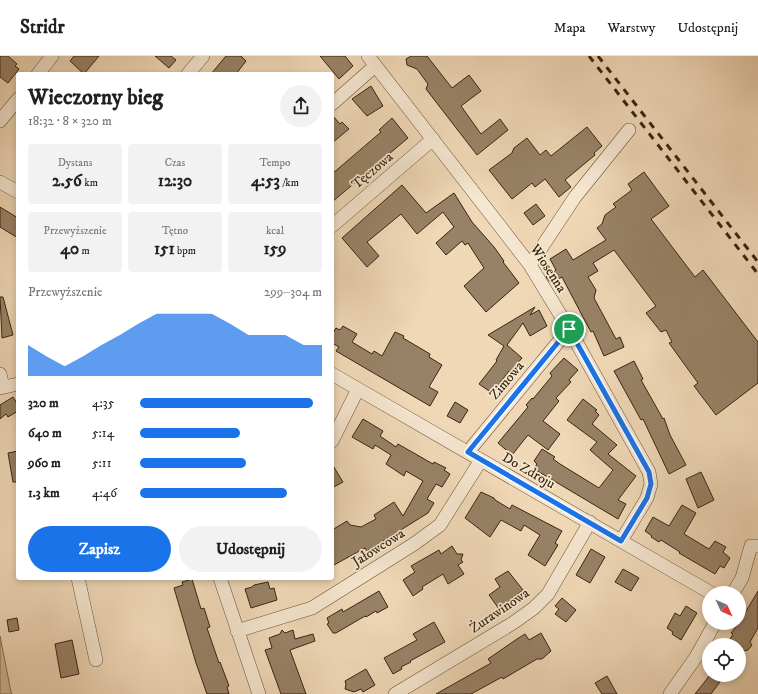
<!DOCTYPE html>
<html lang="pl">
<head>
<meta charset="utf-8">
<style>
	:root { --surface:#fff; --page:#f2f2f2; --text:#202124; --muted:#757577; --line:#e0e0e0; --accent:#1a73e8 }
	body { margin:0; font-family:"IM FELL DW Pica",serif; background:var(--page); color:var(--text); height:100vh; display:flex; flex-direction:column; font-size:15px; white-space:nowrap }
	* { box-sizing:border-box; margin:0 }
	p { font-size:13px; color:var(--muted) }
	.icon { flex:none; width:22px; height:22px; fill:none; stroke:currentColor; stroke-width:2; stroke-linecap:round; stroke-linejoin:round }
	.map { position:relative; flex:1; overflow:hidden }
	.side { position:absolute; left:16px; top:16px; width:318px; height:508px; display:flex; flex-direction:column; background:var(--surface); border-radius:4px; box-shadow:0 2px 6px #0003 }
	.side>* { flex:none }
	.needle { width:26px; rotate:134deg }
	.controls { position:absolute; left:702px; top:530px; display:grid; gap:8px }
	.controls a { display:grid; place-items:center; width:44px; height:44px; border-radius:50%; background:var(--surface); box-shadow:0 2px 6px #0003; font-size:20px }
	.pin { position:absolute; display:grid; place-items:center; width:34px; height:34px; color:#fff; margin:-17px; border:2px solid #fff; border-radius:50%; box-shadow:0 1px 4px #0007 }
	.round { display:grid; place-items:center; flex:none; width:42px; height:42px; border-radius:21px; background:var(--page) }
	.headline { display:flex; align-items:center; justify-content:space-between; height:68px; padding:0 12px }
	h1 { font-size:22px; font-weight:800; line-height:30px }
	.metrics { display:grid; grid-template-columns:repeat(3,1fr); gap:6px; height:68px; padding:4px 12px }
	.metrics div { display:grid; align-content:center; border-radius:4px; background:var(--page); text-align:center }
	.metrics b { font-size:17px; font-weight:800 }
	.metrics small { font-size:11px; font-weight:400 }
	.metrics p { font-size:11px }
	.chart { height:112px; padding:8px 12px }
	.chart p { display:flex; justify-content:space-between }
	.chart svg { width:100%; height:72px; margin-top:4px; fill:var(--accent); opacity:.7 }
	.primary-button { display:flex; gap:8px; margin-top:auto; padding:8px 12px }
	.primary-button a { flex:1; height:46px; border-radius:24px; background:var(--accent); color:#fff; font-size:16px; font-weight:800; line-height:46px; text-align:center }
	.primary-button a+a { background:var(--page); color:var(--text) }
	ul { padding:0 12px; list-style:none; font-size:13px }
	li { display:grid; grid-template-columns:64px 48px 1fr; align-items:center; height:30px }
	li i { height:10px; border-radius:5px; background:var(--accent) }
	header { display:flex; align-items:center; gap:24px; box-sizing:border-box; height:56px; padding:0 20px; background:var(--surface); border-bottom:1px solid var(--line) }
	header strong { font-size:19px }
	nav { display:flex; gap:22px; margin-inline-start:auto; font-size:14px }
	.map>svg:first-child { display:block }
	.green { fill:#d1ba9b; stroke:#847056 }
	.building { fill:#988267; stroke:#382510 }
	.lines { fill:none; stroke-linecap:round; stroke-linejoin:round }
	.minor-casing { stroke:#66523a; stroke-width:14 }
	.minor { stroke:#f5e6d0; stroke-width:13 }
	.rail { stroke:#382510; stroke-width:3; stroke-dasharray:7 7; stroke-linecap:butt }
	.route-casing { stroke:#fff; stroke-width:8 }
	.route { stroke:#1a73e8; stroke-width:5 }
	.labels { text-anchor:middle; stroke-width:3.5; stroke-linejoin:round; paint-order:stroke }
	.street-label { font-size:14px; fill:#382510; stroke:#f5e6d0 }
</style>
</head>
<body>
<header>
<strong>Stridr</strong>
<nav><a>Mapa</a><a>Warstwy</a><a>Udostępnij</a></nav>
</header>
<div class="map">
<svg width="758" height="638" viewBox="0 0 758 638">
	<rect width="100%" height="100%" fill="#f0d8b7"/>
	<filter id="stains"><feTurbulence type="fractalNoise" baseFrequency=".005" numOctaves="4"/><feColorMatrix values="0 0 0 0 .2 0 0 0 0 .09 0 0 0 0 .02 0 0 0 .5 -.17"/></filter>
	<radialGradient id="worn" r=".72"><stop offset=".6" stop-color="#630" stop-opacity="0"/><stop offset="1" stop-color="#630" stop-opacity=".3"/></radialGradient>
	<path class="green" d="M0 580 11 636 12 638H0Z"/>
	<path class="building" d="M0 0H8L17 8 15 10 19 13 8 27 0 21Z
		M74 0H99L84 18 70 5Z
		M155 0H171L176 4 169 12Z
		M226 0H241L246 5 236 18H211Z
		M320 0H345L353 10 339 23Z
		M411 0H427L452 32 469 19 481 35 461 50 481 78 500 63 508 74 477 99 426 33 428 28 417 13 407 9 406 3Z
		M371 30 383 50 367 60 352 43Z
		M332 59 340 68 342 66 349 73 332 87Z
		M392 62 408 82 332 146V118L381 76 379 74Z
		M587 71 602 90 594 97 595 99 565 124 571 131 559 141 545 123 535 131 532 127 512 143 489 114 512 97 514 92 527 82 540 99 546 94 551 100Z
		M644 116 669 150 651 163 695 221 703 214 758 286V327L716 359 694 330 698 327 669 287 672 286 666 274 661 276 646 257 656 250 614 194 593 207 598 215 588 221 596 234 594 242 616 283 620 281 624 291 604 300 593 275 591 276 584 263 562 221 551 227 546 221 556 214 550 203 566 193 573 204 606 184 597 172 602 168 605 159 616 151 613 148 632 134 628 128Z
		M402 129 426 157 454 137 472 166 494 191 504 205 503 206 519 227 486 256 464 230 484 212 468 187 465 189 462 185 446 199 436 187 454 171 443 156 417 178 401 158 367 186 379 200 367 211 342 182Z
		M536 148 545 160 533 169 524 157Z
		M0 151 18 162V182L0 171Z
		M0 241H3L13 279 2 282Z
		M535 251 530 259 539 254 547 270 530 280 523 267 507 289 522 302 510 316 509 315 492 337 479 328 497 305 496 304 504 290 488 279Z
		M343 270 357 278 352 286 372 298 374 295 382 300 395 276 404 280 403 282 430 298 429 301 442 309 429 331 438 336 430 350 336 295 339 291 332 287V279L336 272 340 274Z
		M564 302 578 314 569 324 571 326 556 342 559 345 543 365 560 378 548 394 528 379 512 399 498 387 528 351 526 349 532 342 533 343 552 320 550 317Z
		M634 305 643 323 641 324 663 363 664 362 670 379 686 409 669 418 643 363 641 364 614 315Z
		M13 341 18 349V355L8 361 6 358 0 363V349Z
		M583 343 597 354 595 355 599 359 592 368 617 389 608 398 636 420 618 444 626 448 618 463 534 413 537 408 534 405 542 393 555 401 553 403 560 408 599 432 613 414 590 394 597 386 567 364Z
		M455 346 468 354 460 367 447 360Z
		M363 363 383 375 380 380 396 391 398 388 433 408 434 406 446 412 444 414 450 418 442 431 436 428 427 443 434 447 428 457 367 495 365 492 332 510V474L347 465 350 469 361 471 376 463 374 459 394 446 403 460 423 425 406 415 404 420 386 408 391 399 375 389 373 393 352 381Z
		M18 395V426H13L8 397Z
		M332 408 343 426 332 432Z
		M701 416 714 444 698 452 686 423Z
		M481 436 494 442 495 444 510 453 512 449 562 475 555 487 558 489 545 510 528 499 540 479 524 469 521 475 501 464 490 481 465 462Z
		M682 449 696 457 684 478 709 493 715 485 726 491 723 496 730 502 724 512 720 510 715 518 679 497 680 496 661 484 659 486 651 481 652 480 645 475 653 461 669 470Z
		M452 490 457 498H463L461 504 463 506 458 509 464 518 448 528 443 518 422 531 423 533 413 540 403 524 415 516 411 510 439 494 441 498Z
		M591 493 605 501 590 527 576 519Z
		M623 513 639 522 631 535 615 526Z
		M508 515 523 534 499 553 489 539 500 531 495 523Z
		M192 523 201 553 204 552 210 571 207 572 219 607 220 606 229 630 227 631 229 638H207L196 607 174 532 183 529 182 526Z
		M268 526 270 533 274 532 277 544 251 552 245 533 252 531 254 529Z
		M379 535 388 551 377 557 376 555 366 561 365 560 336 577H333L327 568 329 567 327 562 342 553 343 556Z
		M758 535V572L750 586 752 589 748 594 739 596V589H727L733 578 731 577 739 567Z
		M562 542 576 554 566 566 555 558 559 553 555 550Z
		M686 550 697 557 681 584 672 578 673 576 667 572 675 557 680 560Z
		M17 562 19 574 9 576 7 564Z
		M434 566 445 586 410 605 411 606 401 611 402 613 393 618 384 602 417 584 413 578Z
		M282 574 285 577 293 574 295 583 313 578 315 585 290 594 306 638H281L265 594 272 592 269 582 280 578Z
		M541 577 551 595 542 603H537L503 623 502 621 471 638H436L491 607 488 603 517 583 525 578 529 584Z
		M72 584 79 618 61 622 55 588Z
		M366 613 375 629 363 636 361 633 354 636 345 633 346 628 345 625Z
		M710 619H725L711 638H695Z
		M607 620 617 638H602L595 627Z"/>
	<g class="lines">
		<defs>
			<path id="minor" d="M368 0 530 209 569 273 649 416 651 428 647 442 621 485
				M38 18 52 0
				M188 18 203 0
				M332 48 375 10
				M0 65 18 43
				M0 126 18 136
				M332 170 433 83
				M530 209 575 141 629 74
				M0 318 3 331
				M332 318 711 537
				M0 332 18 328
				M332 385 358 333
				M468 396 569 273
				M78 522 96 604
				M220 522 259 638
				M733 537 742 522 751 490H758
				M237 575 312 552 414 488 440 469 481 404
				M395 638 513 567 534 552 548 538 590 466
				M670 638 696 601 715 567"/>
		</defs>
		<use href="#minor" class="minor-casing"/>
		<use href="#minor" class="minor"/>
		<path class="rail" d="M589 0 758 218
			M598 0 758 206"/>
	</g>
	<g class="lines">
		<defs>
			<path id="route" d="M569 273 649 416 651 428 647 442 621 485 468 396Z"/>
		</defs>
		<use href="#route" class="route-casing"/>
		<use href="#route" class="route"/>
	</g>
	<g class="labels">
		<g class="street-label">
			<text transform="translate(372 114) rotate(-40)" y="5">Tęczowa</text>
			<text transform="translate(549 212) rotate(57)" y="5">Wiosenna</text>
			<text transform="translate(506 324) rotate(-50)" y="5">Zimowa</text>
			<text transform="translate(529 414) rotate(30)" y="5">Do Zdroju</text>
			<text transform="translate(378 491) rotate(-32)" y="5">Jałowcowa</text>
			<text transform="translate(499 554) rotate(-34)" y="5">Żurawinowa</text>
		</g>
	</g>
	<rect width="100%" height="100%" filter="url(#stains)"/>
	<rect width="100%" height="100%" fill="url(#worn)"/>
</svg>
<div class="controls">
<a><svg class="needle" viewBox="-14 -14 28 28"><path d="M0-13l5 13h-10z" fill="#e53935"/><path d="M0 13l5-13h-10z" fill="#757577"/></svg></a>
<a><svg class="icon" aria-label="locate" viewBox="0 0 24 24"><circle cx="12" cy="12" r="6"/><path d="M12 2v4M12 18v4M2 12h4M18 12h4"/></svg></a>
</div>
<div class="pin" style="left:569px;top:273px;background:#1e9e55"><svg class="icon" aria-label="arrive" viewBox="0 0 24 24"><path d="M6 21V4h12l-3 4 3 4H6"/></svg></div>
<section class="side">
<div class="headline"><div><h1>Wieczorny bieg</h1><p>18:32 · 8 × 320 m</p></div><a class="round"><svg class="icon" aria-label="share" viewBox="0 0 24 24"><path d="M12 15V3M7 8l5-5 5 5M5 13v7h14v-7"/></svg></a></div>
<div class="metrics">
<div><p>Dystans</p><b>2.56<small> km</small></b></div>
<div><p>Czas</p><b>12:30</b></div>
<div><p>Tempo</p><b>4:53<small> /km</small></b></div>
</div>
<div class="metrics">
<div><p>Przewyższenie</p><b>40<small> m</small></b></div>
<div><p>Tętno</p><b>151<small> bpm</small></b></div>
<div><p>kcal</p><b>159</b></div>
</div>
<div class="chart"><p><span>Przewyższenie</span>299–304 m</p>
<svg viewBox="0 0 160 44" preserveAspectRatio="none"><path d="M0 44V25L10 32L20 38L30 32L40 25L50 19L60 12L70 6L80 6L90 6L100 6L110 12L120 19L130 19L140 19L150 25L160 25V44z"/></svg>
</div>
<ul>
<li><b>320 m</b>4:35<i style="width:95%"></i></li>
<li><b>640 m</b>5:14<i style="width:55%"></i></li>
<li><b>960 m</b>5:11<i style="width:58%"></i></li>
<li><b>1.3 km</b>4:46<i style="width:81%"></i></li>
</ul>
<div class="primary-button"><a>Zapisz</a><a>Udostępnij</a></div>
</section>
</div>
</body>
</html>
